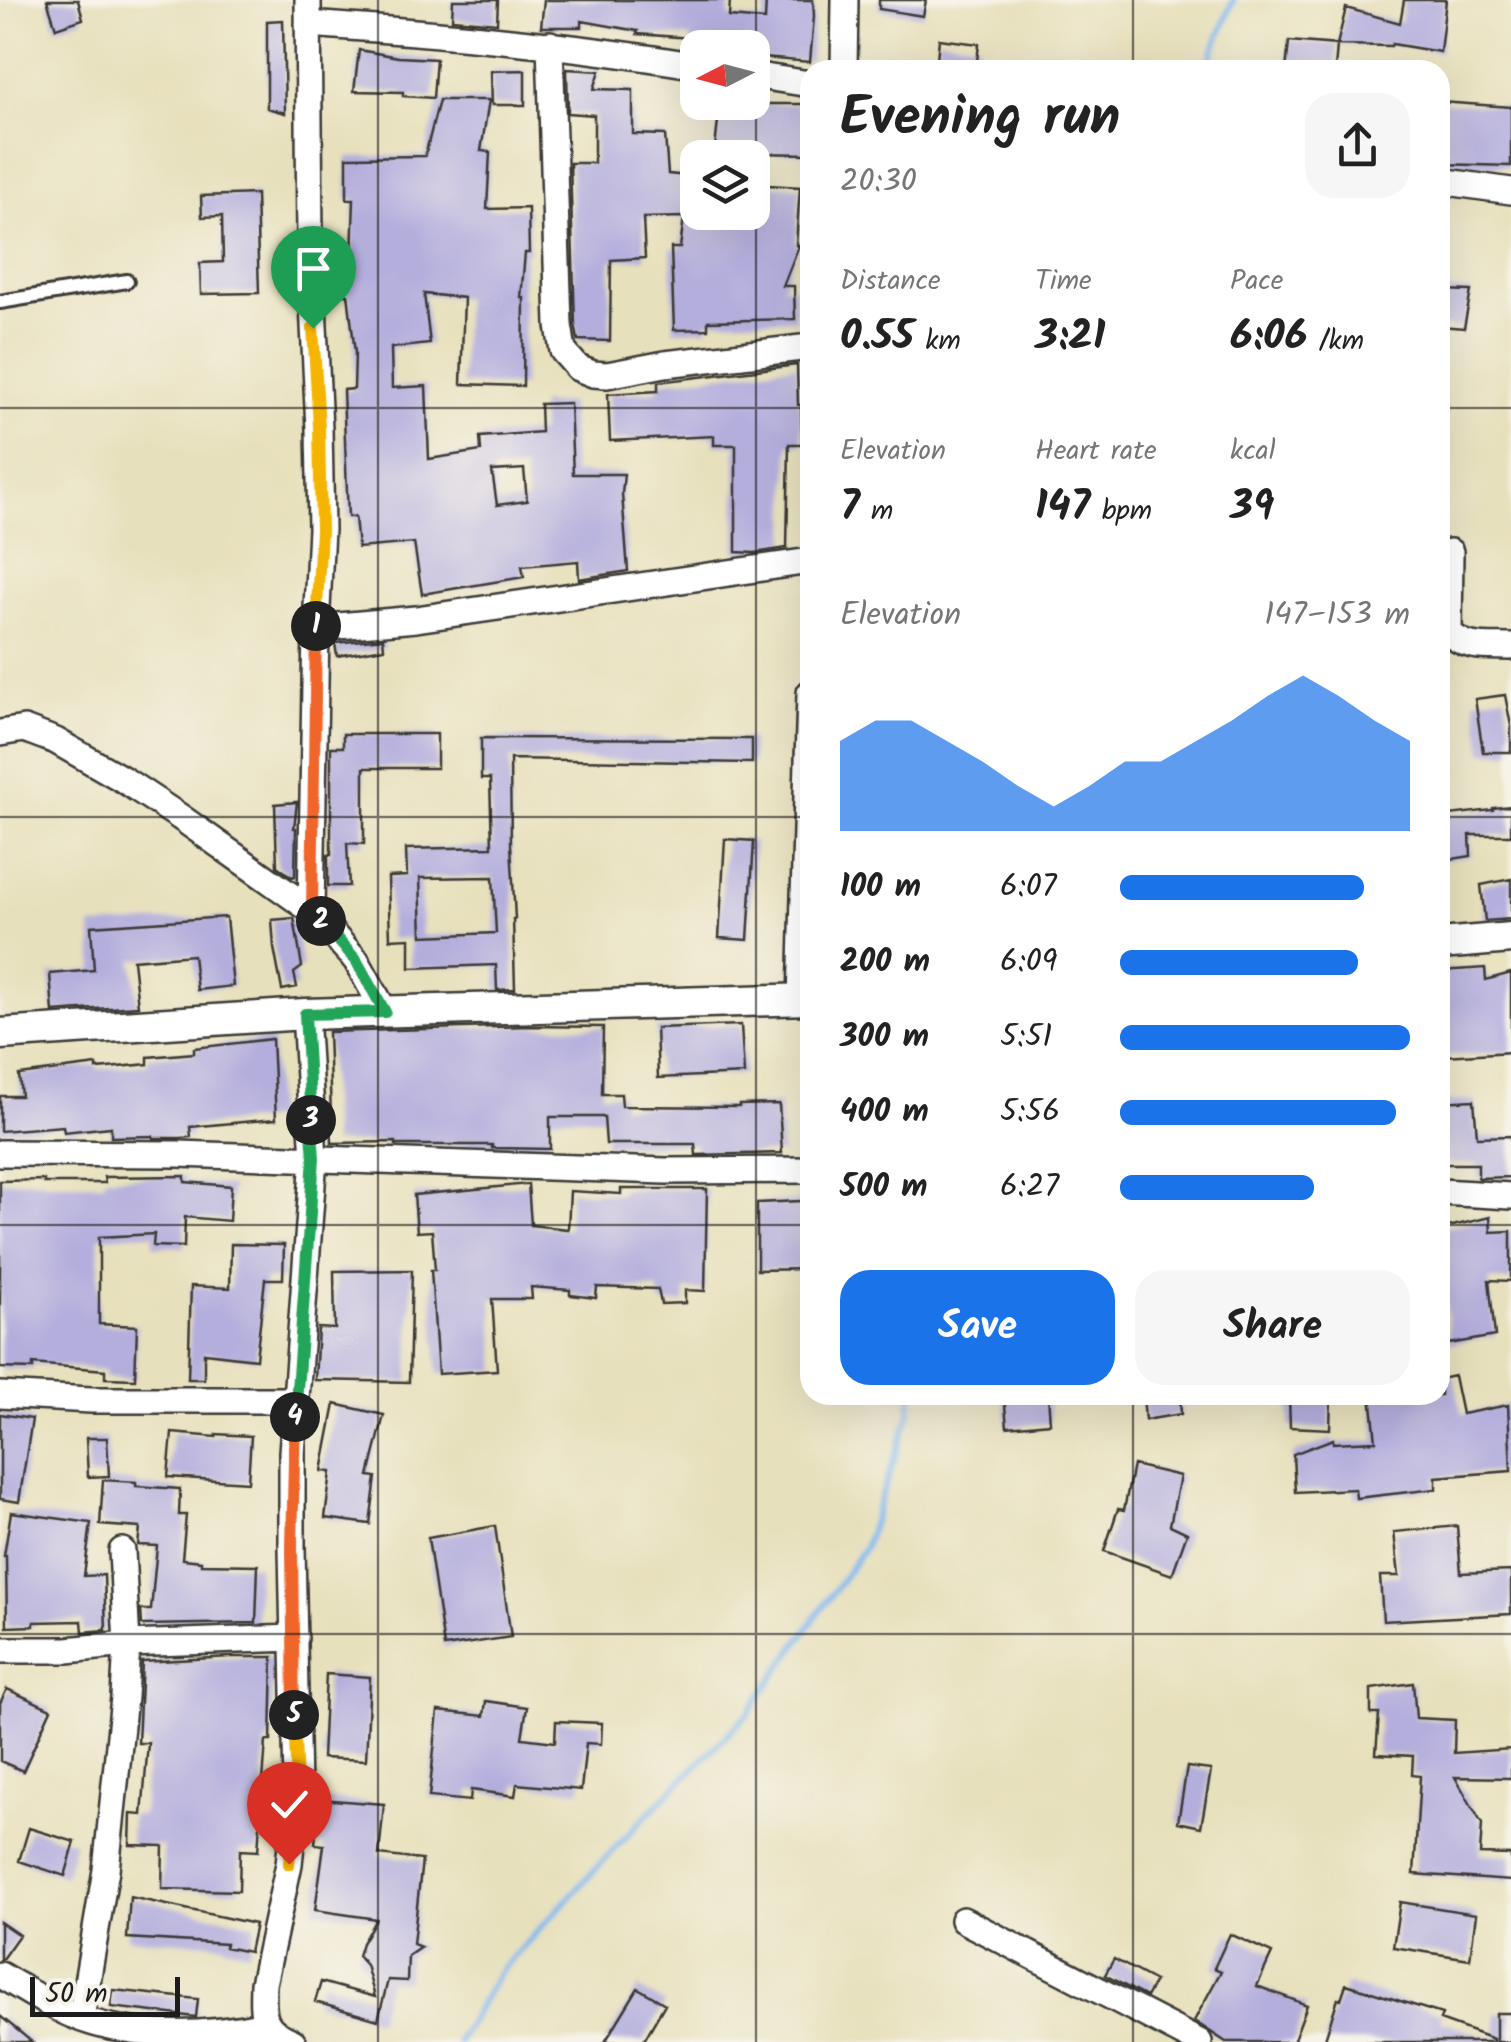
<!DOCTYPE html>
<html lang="en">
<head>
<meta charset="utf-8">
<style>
	:root { --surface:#fff; --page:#f6f6f6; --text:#222; --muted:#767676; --accent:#1a73e8 }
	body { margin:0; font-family:Kalam,sans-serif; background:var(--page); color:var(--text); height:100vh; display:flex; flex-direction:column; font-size:38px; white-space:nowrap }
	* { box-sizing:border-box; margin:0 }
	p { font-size:32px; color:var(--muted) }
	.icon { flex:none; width:55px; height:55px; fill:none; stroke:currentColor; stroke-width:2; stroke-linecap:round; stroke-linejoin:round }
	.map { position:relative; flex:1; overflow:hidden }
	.details { position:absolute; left:800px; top:60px; width:650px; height:1345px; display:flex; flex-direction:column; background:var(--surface); border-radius:30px; box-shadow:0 10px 40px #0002 }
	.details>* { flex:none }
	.needle { width:65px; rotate:264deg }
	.fabs { position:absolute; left:680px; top:30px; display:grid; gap:20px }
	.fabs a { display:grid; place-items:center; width:90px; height:90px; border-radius:20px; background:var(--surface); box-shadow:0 10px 40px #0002; font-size:50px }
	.scale { position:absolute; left:30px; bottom:25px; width:150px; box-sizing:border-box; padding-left:10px; border:5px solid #1c1c1c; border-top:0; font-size:28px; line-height:35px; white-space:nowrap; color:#1c1c1c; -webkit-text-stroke:8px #f7f3e8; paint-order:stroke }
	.pin { position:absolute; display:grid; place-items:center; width:85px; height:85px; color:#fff; margin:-102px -42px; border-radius:50% 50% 50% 0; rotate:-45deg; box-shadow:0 0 10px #0007 }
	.pin .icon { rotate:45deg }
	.km { position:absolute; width:50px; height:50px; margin:-25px; border-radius:50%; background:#222; color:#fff; font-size:28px; line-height:50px; text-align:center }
	.round { display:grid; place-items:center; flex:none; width:105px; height:105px; border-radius:30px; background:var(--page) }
	.summary { display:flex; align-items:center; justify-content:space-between; height:170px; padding:0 40px }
	h1 { font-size:55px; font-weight:600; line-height:75px }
	.metrics { display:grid; grid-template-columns:repeat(3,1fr); gap:15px; height:170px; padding:10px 40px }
	.metrics div { display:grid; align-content:center }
	.metrics b { font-size:42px; font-weight:600 }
	.metrics small { font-size:28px; font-weight:400 }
	.metrics p { font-size:28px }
	.chart { height:280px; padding:20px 40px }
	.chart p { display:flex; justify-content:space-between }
	.chart svg { width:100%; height:180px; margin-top:10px; fill:var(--accent); opacity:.7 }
	.primary-button { display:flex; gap:20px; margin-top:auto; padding:20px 40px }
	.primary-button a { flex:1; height:115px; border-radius:30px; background:var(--accent); color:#fff; font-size:40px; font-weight:600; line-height:115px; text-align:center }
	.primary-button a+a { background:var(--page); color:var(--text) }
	ul { padding:0 40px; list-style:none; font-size:32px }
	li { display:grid; grid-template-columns:160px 120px 1fr; align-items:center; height:75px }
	li i { height:25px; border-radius:12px; background:var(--accent) }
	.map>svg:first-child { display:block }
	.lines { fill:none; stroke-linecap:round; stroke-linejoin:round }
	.stream { stroke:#7eb7ef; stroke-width:6 }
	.building { fill:#b4aedd; fill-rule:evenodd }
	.service-casing { stroke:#3a3934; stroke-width:18 }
	.minor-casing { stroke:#3a3934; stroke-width:30 }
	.tertiary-casing { stroke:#3a3934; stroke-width:35 }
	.service { stroke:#fff; stroke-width:12 }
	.minor { stroke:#fff; stroke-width:25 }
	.tertiary { stroke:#fff; stroke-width:30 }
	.split-1-casing { stroke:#fff; stroke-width:20 }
	.split-2-casing { stroke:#fff; stroke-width:20 }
	.split-3-casing { stroke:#fff; stroke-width:20 }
	.split-4-casing { stroke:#fff; stroke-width:20 }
	.split-5-casing { stroke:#fff; stroke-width:20 }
	.split-6-casing { stroke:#fff; stroke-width:20 }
	.split-1 { stroke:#f5b400; stroke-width:12 }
	.split-2 { stroke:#f0652b; stroke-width:12 }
	.split-3 { stroke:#22a559; stroke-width:12 }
	.split-4 { stroke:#22a559; stroke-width:12 }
	.split-5 { stroke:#f0652b; stroke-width:12 }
	.split-6 { stroke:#f5b400; stroke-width:12 }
	.grid { fill:none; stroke:#1c1c1c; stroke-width:2.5; stroke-opacity:0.55 }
</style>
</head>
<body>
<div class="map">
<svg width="1511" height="2042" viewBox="0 0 1511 2042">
	<rect width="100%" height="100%" fill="#f7f3e8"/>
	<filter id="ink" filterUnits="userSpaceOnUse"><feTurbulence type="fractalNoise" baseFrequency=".01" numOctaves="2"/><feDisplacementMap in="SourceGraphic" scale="20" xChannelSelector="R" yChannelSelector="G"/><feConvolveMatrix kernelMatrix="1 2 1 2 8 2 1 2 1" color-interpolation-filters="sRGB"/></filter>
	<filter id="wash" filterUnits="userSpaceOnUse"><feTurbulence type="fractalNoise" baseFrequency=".0048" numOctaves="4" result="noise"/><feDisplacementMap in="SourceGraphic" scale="40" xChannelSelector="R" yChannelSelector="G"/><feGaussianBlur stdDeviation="2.25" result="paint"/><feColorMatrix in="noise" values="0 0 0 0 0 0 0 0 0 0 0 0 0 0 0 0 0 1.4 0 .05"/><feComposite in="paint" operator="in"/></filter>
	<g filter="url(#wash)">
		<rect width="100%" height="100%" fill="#e7e0bc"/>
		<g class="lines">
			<path class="stream" d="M1206 70 1233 0
				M458 2042 499 1972 640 1822 748 1714 864 1548 909 1416 912 1395"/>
		</g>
		<g id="blocks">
			<path class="building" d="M47 0H78L83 19 56 28Z
				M453 0H498L497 23 452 19Z
				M544 0H730L729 17 765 20 766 0H813L814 16 810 62 752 57V48L691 45V38L637 34 638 31 582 21V27H541Z
				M879 0H926L923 16 879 9Z
				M1404 0H1446L1440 52 1392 44 1391 46 1337 45 1346 8 1400 23Z
				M283 20 285 113 267 108V21Z
				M939 39 979 44 976 70H936Z
				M1289 41 1337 45 1335 70H1286Z
				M359 50 398 57 436 59 433 98 403 96V92L354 91Z
				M567 69 600 71 594 89 633 90V134L665 135 668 174 698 177V212H752V184L800 187 796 245H799L783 286H794L795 319 708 321V329L674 330 671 248H680L684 217 643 218 645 258 611 260 610 341 578 340 575 324 570 163H594V115L568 113Z
				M525 70V105H492L491 71Z
				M439 100H489L481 151 490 152 487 209 528 208 529 253H525L521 298H524L523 386 461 384 464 298 424 294 430 344 391 348 392 388 426 386 429 459 481 451 480 437 541 432 540 404 570 403 573 474H624L622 494 628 571 579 579 578 561 522 566 524 577 422 594 414 543 358 548 355 517H348L343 390 354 389 355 353 348 294H342L341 257 352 256 354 199H347V157L425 156ZM524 469 527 501 497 505 492 471Z
				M720 102 767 106V104H810V154L750 153 749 158H714Z
				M1440 102 1511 107V166L1440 164Z
				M256 194 259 293 201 294 200 263 223 262 222 216 202 217 201 196Z
				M1440 290 1471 291 1464 328 1440 326Z
				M797 365 798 405H801L802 444H789L787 548 755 553 736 552V445H714V436L610 441 608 394 658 391V382Z
				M383 638 384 648 337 656 335 643Z
				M1505 695 1511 726V752H1483L1475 699Z
				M343 734H437V768H364V844L347 843 349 886H328V855H331V747H343Z
				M481 738 752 739V763L510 759 511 844 515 919H513L515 989 497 990 496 965 410 968V938L390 939 388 877 407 876 406 849 492 847 490 779H481ZM493 877 496 933 422 936 420 878Z
				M297 802 294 828H296L295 876 292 877 277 866 275 804Z
				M1511 806V835H1470L1471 856 1440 861V816L1493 810V808Z
				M725 839 754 841 748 940 719 938Z
				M1511 879V919L1485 921 1481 885Z
				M226 917 233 986 197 990 193 955 133 960 138 1006 53 1012 50 974 94 970 91 926Z
				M294 918 302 967 294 973 297 987 282 990 274 948 272 920Z
				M1485 968 1486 980 1511 973V1052L1445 1056V1049H1440V971Z
				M741 1025 744 1074 658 1078 656 1028Z
				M528 1026 603 1027 602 1094H621L622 1106 739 1107V1105L779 1104 782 1153 696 1155 695 1144H606L604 1117H550V1149L492 1148V1145H396V1142L332 1143 328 1032Z
				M272 1039 276 1119 190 1127 191 1137 181 1138H154L153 1136 111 1137V1127L64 1132 63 1126 0 1131V1096H21L19 1075 97 1065V1069L148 1064V1057L194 1053V1048Z
				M1474 1100 1477 1137 1511 1136V1177L1478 1178V1164H1440V1102Z
				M185 1176V1182L231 1186 229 1221 185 1217 184 1247 153 1246 154 1234 99 1237V1324L137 1326 135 1379 105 1378V1370L33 1364V1369L0 1368V1181L44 1180V1183H105L104 1177Z
				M528 1184 531 1225 568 1229 570 1191 621 1194V1189H707L705 1291 685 1290V1303L661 1304 658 1289 597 1287 596 1298 570 1295V1290L531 1287 532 1299H492L497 1370 438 1374 431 1270H435L432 1231 417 1232 414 1195Z
				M801 1201H810V1269L757 1270V1203Z
				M1490 1217 1491 1232 1511 1231V1281L1489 1280 1495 1336 1449 1344 1443 1264 1440 1265V1229Z
				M231 1244 284 1245 283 1279H265L256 1359 204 1353V1379H188L191 1286 230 1288Z
				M412 1270 409 1382 315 1380 318 1328 335 1329 334 1271Z
				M1454 1376 1462 1414 1508 1405 1511 1471 1436 1477V1489L1356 1498 1355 1489 1295 1492 1293 1454 1333 1439V1443L1376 1441 1371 1395H1440V1379Z
				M1004 1395H1048L1050 1423 1007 1427Z
				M1143 1395H1180L1181 1414 1145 1420Z
				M1289 1395H1331L1330 1429 1290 1427Z
				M335 1404 384 1415 369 1476 376 1477 370 1524 325 1518 331 1472 322 1471Z
				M0 1414 32 1419 19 1502 0 1499Z
				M172 1433 216 1437V1434L251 1436 248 1482 168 1477Z
				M86 1438H107L109 1476 88 1477Z
				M1133 1465 1180 1476 1170 1525 1187 1533 1172 1575 1104 1551 1118 1509 1124 1510Z
				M103 1480 136 1482V1486L180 1489 179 1515H186L182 1559 201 1561V1564L258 1565 256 1623 142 1625 141 1610H151L157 1546 138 1545 140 1528 100 1525Z
				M11 1512 91 1523 84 1576 104 1575 106 1630 83 1632 82 1621 34 1622V1626L7 1627 6 1556H4Z
				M495 1526 511 1637 444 1647 428 1538Z
				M1457 1526 1461 1573 1511 1571V1614L1383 1621 1380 1576H1399L1394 1532Z
				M231 1657H273L271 1741H266L258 1851 240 1850 239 1891 162 1889 163 1846 130 1845 131 1814 142 1815 148 1743H138L142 1662Z
				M326 1674 370 1677 366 1760 322 1758Z
				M1413 1683 1416 1718 1455 1720 1454 1753 1511 1749V1778L1455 1777 1482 1824 1480 1854 1511 1855V1881L1414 1874 1420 1776 1412 1775 1413 1756 1376 1754 1379 1714H1371V1689Z
				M7 1689 51 1709 23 1771 0 1761V1703Z
				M486 1701 527 1707 522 1738 555 1742 556 1721 602 1723 601 1744 586 1743 581 1790 517 1784 515 1796 471 1790 470 1801 429 1797 438 1711 484 1716Z
				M1187 1767 1211 1770 1201 1827 1178 1822Z
				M319 1799 384 1804 379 1855 422 1860 413 1944 421 1947 408 1956 407 1981 388 1980 378 2020 315 2002 321 1982 375 1997 366 1965 358 1956 362 1943 376 1919 315 1910 324 1845 315 1844Z
				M29 1828 75 1842 65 1876 19 1861Z
				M130 1897 255 1924 249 1952 225 1947 226 1944 127 1938Z
				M1400 1902 1476 1914 1470 1959 1393 1947Z
				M0 1922 19 1935 2 1959H0Z
				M1230 1934 1272 1953 1257 1986 1307 2005 1293 2042H1226L1194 2021 1221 1971 1214 1968Z
				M1114 1959 1155 1981 1146 1997 1105 1975Z
				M1346 1984 1442 2014 1440 2020 1493 2039V2042H1324L1338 1998 1341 1999Z
				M638 1988 665 2004 643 2042H605Z
				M113 1990 198 1999 196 2017 111 2007Z
				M1496 2013H1511V2042H1496Z
				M0 2016 32 2042H0Z"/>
		</g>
	</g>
	<g filter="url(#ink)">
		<use href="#blocks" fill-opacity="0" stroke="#3a3934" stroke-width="2.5"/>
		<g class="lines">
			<defs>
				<path id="service" d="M0 302 127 281"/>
				<path id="minor" d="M308 0 310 242 319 429 321 529 316 628 311 910 356 960 385 1012
					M308 24C440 33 567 44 698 66
					M550 44 559 325 563 351 578 368 593 374 607 375 665 364 810 347
					M844 70 845 0
					M752 75 810 84
					M1440 181 1511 191
					M1450 552 1449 632C1465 650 1488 646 1511 647
					M316 628 416 619 810 561
					M0 733 24 729 56 741 124 780 180 817 311 910
					M801 999 810 693
					M0 1153 178 1154 665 1171 810 1170
					M1440 1192 1511 1196
					M0 1395 91 1400H296
					M0 1650H67L127 1644 295 1638
					M963 1920 1199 2042
					M0 1975C26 1990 53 2008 82 2019 138 2039 208 2036 266 2024
					M81 2018 106 1870 124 1697 127 1644 122 1551
					M293 2042C261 2029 262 2017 263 1984L289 1864 297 1788 292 1548V1452L314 1158 305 1014"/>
				<path id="tertiary" d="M1440 944 1511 938
					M0 1034 305 1014 810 999"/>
			</defs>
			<use href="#service" class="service-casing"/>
			<use href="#minor" class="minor-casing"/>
			<use href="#tertiary" class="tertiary-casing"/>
			<use href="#service" class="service"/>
			<use href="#minor" class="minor"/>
			<use href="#tertiary" class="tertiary"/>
		</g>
	</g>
	<g class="lines" filter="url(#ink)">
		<defs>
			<path id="split-1" d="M313 328 319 428 321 530 316 626"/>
			<path id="split-2" d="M316 626 312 910 321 921"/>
			<path id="split-3" d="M311 1120 305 1014 385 1012 356 960 321 921"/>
			<path id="split-4" d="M295 1417 314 1158 311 1120"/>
			<path id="split-5" d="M294 1715 292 1548 295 1417"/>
			<path id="split-6" d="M289 1864 297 1788 294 1715"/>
		</defs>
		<use href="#split-1" class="split-1-casing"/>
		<use href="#split-2" class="split-2-casing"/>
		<use href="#split-3" class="split-3-casing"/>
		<use href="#split-4" class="split-4-casing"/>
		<use href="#split-5" class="split-5-casing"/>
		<use href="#split-6" class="split-6-casing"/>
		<use href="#split-1" class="split-1"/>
		<use href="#split-2" class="split-2"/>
		<use href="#split-3" class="split-3"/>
		<use href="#split-4" class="split-4"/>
		<use href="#split-5" class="split-5"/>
		<use href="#split-6" class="split-6"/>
	</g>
	<path class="grid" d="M378 0V2042M756 0V2042M1133 0V70M0 408H810M1440 408H1511M0 817H810M1440 817H1511M0 1225H810M1440 1225H1511M1133 1395V2042M0 1634H1511"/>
</svg>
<div class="fabs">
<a><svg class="needle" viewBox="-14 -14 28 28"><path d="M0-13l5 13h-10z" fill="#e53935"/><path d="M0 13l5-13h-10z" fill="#767676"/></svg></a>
<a><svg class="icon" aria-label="layers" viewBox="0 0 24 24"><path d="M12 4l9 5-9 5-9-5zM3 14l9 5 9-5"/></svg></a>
</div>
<div class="scale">50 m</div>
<div class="pin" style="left:313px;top:328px;background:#1e9e55"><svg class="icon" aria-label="arrive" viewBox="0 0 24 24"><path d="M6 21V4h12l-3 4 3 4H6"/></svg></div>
<div class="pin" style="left:289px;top:1864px;background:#d93025"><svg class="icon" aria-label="check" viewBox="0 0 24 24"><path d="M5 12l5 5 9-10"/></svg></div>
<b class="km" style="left:316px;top:626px">1</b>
<b class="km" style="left:321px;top:921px">2</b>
<b class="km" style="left:311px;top:1120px">3</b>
<b class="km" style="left:295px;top:1417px">4</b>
<b class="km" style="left:294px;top:1715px">5</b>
<section class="details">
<div class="summary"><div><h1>Evening run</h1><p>20:30</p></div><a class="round"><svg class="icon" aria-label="share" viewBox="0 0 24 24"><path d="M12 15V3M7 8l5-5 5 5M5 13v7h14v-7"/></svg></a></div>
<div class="metrics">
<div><p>Distance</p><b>0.55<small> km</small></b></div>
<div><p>Time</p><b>3:21</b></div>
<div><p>Pace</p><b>6:06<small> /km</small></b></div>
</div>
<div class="metrics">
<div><p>Elevation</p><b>7<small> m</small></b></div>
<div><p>Heart rate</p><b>147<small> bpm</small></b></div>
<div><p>kcal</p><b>39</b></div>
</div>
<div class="chart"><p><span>Elevation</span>147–153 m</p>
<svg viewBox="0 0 160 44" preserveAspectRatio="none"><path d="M0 44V22L10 17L20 17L30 22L40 27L50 33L60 38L70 33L80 27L90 27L100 22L110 17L120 11L130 6L140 11L150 17L160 22V44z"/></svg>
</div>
<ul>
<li><b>100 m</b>6:07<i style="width:84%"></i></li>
<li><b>200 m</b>6:09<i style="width:82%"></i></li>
<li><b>300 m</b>5:51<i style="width:100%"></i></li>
<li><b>400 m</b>5:56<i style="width:95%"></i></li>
<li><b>500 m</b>6:27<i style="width:67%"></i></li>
</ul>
<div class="primary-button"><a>Save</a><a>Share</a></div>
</section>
</div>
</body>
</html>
